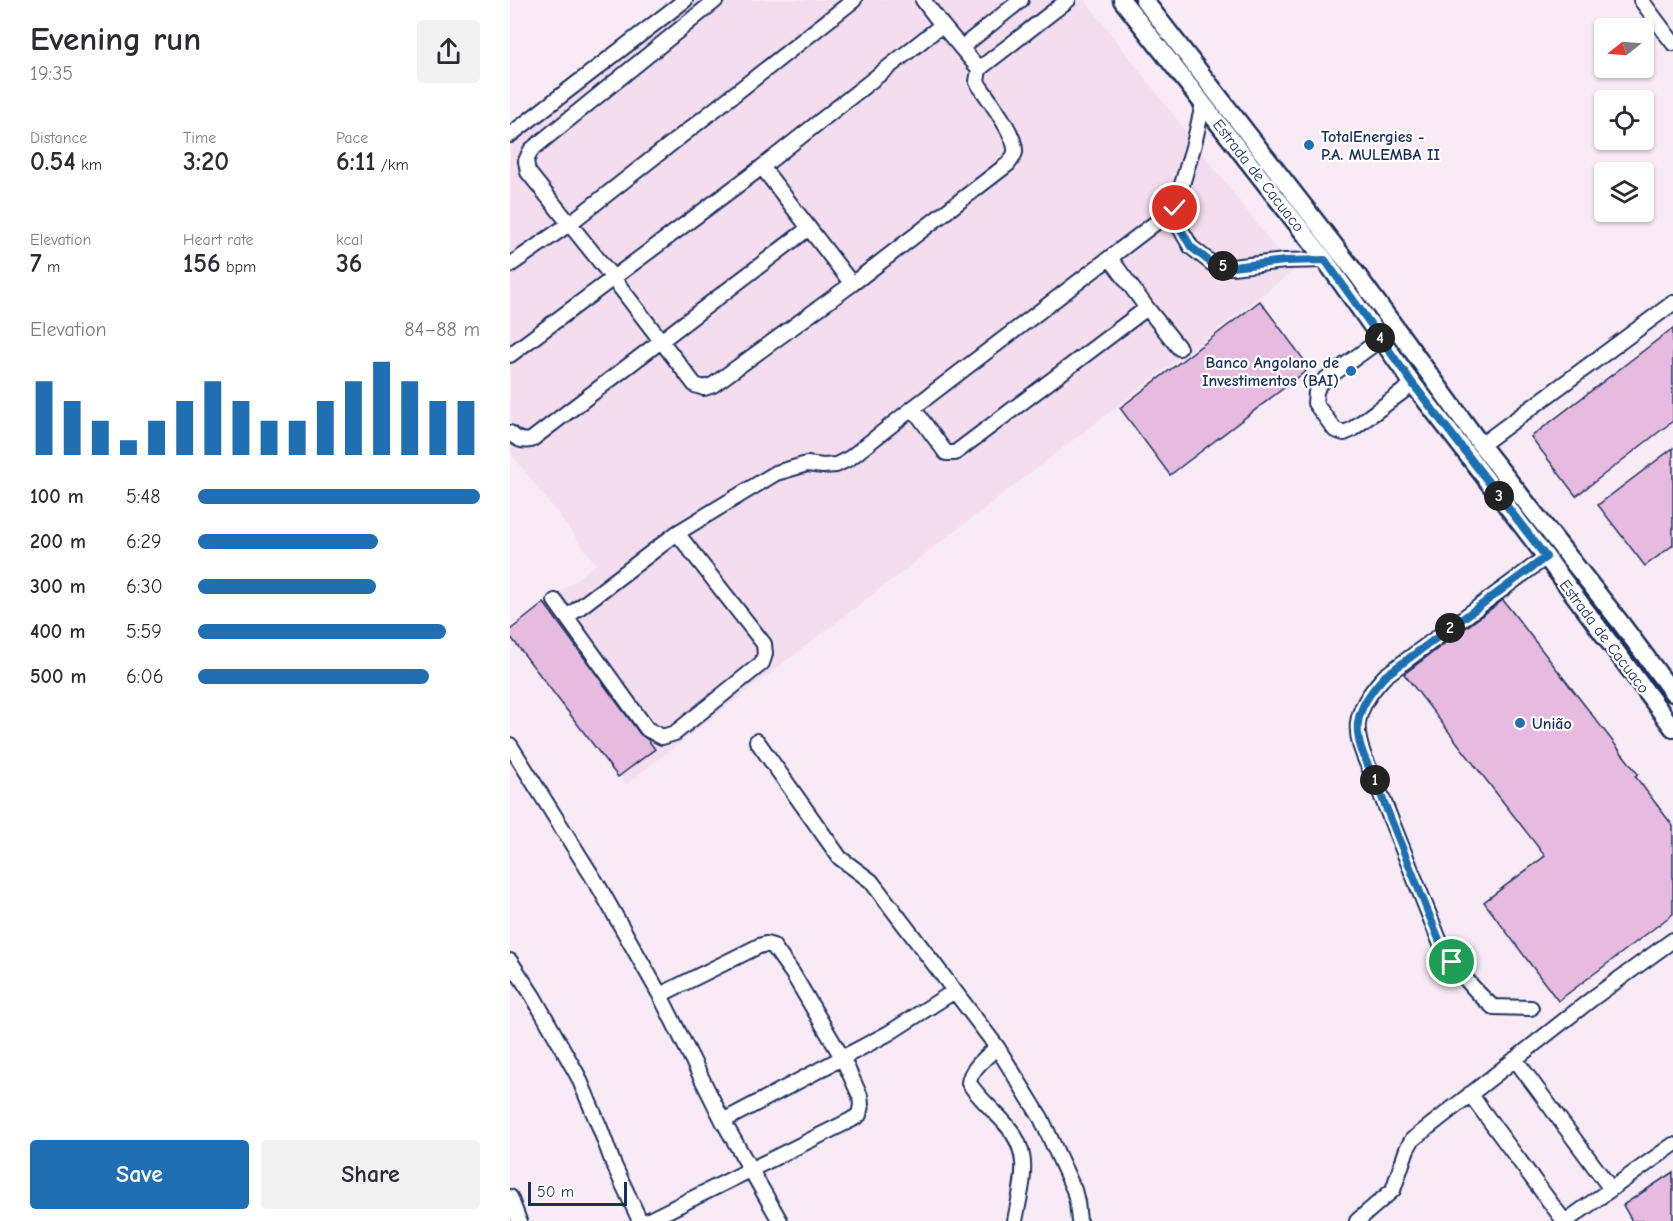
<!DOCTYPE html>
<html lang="en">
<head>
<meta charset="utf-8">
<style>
	:root { --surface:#fff; --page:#f2f2f3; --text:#2b2b33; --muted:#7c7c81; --accent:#1f6fb2 }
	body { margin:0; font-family:"Comic Neue",sans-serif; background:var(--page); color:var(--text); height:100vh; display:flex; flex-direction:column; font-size:22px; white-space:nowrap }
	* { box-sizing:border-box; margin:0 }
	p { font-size:20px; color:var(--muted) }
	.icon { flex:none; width:33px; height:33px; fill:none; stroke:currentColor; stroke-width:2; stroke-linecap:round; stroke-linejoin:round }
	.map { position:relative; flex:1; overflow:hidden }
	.details { display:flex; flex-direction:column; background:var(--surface); width:510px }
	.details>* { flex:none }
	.needle { width:39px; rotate:253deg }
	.fabs { position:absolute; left:1084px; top:18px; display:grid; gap:12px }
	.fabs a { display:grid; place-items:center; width:60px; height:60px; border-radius:6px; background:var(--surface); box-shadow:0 2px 4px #0004; font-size:30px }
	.scale { position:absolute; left:18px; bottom:15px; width:99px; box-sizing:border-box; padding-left:6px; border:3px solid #1b2f5e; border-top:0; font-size:16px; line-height:21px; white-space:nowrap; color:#1b2f5e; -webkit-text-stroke:4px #fff; paint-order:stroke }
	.pin { position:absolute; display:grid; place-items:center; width:51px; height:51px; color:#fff; margin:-26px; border:3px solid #fff; border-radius:50%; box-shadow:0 2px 6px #0007 }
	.km { position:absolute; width:30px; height:30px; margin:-15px; border-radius:50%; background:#222; color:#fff; font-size:16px; line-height:30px; text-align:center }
	.round { display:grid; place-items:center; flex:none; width:63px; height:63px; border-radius:6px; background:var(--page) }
	.summary { display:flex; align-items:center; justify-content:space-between; height:102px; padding:0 30px }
	h1 { font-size:33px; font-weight:800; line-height:45px }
	.metrics { display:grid; grid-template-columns:repeat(3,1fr); gap:9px; height:102px; padding:6px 30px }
	.metrics div { display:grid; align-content:center }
	.metrics b { font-size:26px; font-weight:800 }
	.metrics small { font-size:16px; font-weight:400 }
	.metrics p { font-size:16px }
	.chart { height:168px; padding:12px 30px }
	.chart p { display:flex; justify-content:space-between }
	.chart svg { width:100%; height:108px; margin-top:6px; stroke:var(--accent); stroke-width:6 }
	.button { display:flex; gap:12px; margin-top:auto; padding:12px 30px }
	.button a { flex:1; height:69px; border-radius:6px; background:var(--accent); color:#fff; font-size:24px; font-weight:800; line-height:69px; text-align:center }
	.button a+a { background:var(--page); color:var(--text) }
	ul { padding:0 30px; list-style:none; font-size:20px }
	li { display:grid; grid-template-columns:96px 72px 1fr; align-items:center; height:45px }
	li i { height:15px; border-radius:8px; background:var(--accent) }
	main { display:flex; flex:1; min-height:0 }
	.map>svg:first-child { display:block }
	.built { fill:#f3ddef }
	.building { fill:#e7bbe0; stroke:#1b2f5e; stroke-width:1.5 }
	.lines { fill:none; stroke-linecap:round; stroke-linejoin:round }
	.minor-casing { stroke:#1b2f5e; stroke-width:18 }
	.major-casing { stroke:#1b2f5e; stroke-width:21 }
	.minor { stroke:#fff; stroke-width:14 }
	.major { stroke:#fff; stroke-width:16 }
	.route-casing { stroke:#fff; stroke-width:12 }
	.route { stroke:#1f6fb2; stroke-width:8 }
	.poi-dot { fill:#1f6fb2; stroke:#fff; stroke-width:2 }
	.labels { text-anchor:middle; stroke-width:4.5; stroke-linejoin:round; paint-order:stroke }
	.poi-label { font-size:16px; font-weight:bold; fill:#1b2f5e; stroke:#fff; text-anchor:start }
	.street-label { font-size:16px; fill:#1b2f5e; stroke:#fff }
</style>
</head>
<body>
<main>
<section class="details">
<div class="summary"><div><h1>Evening run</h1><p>19:35</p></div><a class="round"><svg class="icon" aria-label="share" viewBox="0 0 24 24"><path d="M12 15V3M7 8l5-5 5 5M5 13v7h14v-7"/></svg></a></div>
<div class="metrics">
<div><p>Distance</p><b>0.54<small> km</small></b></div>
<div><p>Time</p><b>3:20</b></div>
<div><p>Pace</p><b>6:11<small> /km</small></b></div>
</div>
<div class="metrics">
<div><p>Elevation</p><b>7<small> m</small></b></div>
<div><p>Heart rate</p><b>156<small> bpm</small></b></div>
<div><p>kcal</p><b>36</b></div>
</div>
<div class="chart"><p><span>Elevation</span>84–88 m</p>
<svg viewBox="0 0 160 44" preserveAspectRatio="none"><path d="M5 44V14M15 44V22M25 44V30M35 44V38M45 44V30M55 44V22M65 44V14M75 44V22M85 44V30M95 44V30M105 44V22M115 44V14M125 44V6M135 44V14M145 44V22M155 44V22"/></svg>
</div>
<ul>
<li><b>100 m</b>5:48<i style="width:100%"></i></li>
<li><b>200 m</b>6:29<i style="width:64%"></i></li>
<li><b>300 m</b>6:30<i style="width:63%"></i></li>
<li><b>400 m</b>5:59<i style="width:88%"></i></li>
<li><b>500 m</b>6:06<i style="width:82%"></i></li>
</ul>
<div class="button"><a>Save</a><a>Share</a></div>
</section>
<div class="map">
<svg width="1163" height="1221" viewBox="0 0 1163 1221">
	<rect width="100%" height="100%" fill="#f8ebf6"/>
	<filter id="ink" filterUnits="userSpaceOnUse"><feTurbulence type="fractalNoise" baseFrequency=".0167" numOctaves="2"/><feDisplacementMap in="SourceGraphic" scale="12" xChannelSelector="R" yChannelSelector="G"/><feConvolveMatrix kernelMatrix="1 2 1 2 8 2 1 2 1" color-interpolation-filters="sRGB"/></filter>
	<g filter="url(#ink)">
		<path class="built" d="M186 0H575L783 271 116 784 0 632V630L86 564 0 452V143Z"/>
		<path class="building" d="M750 301 800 368 660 475 610 408Z
			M1163 328V421L1066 496 1021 437Z
			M1163 448V545L1135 566 1088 505Z
			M993 600 1128 774 1125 776 1163 826V914L1048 1001 974 902 1035 856 894 674Z
			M34 603 130 734 138 740 145 749 108 777 0 636V630Z
			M1163 1172V1221H1122L1113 1205Z"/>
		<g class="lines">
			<defs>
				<path id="minor" d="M413 0 432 25
					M1131 0 1163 43
					M451 48 511 0
					M469 69 558 0
					M693 104 684 144 665 208 670 228 681 247 704 265 722 267 775 261 815 260
					M0 135 175 0
					M252 167 342 284
					M600 258 637 308 669 348
					M0 265 59 224 344 0
					M871 339 809 384 806 392 805 403 825 430 834 433 841 430 903 384
					M0 355 252 167 432 25 469 69 467 82C476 96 507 135 505 152 504 157 501 160 498 164L342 284 203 385 194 388 185 385 103 278 18 172 16 161 21 150 206 0
					M403 408 436 453H445L637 308
					M0 433C7 439 12 442 21 440L299 228
					M971 445 1163 303
					M45 601 137 729 152 737 165 733 252 663 255 654 254 644 167 533
					M57 617 167 533 266 473 297 464 313 466 326 465 340 458 403 408 665 208
					M247 741 330 858 361 881 487 1047 531 1118 564 1190 567 1202 569 1221
					M0 745 89 887 150 995 213 1121 270 1221
					M0 961 23 996 68 1076 90 1128 103 1163 130 1221
					M1021 1008 983 1007C961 988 945 967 930 942L863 775C840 733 842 711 875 676L1036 557
					M487 1047C477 1057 460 1069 459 1083 468 1097 482 1109 493 1121 524 1153 512 1182 505 1221
					M1005 1059 1101 1189
					M960 1094 1054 1221
					M213 1121 379 1033 443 992
					M0 1197 9 1221
					M137 1221 341 1120 349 1115 351 1105 350 1096 333 1059 283 974 263 946 256 944 249 946 150 995
					M847 1221 883 1190 897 1149 902 1140 1083 998 1163 940
					M1056 1221 1163 1145"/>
				<path id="major" d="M612 0 815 260 903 384 1036 557 1163 728
					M634 0 845 272 971 445 1110 622 1163 693"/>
			</defs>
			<use href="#minor" class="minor-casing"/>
			<use href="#major" class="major-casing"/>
			<use href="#minor" class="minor"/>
			<use href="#major" class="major"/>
		</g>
	</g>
	<g class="lines" filter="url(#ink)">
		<defs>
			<path id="route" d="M665 208 670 228 681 247 704 265 722 267 775 261 815 260 903 384 1036 557 875 676C842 711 840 733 863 775L930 942 942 962"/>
		</defs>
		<use href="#route" class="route-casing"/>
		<use href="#route" class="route"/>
	</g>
	<g class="poi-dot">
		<circle cx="799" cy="145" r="6"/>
		<circle cx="841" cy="371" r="6"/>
		<circle cx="1010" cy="723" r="6"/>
	</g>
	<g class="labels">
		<g class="poi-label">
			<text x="811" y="142">TotalEnergies -<tspan x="811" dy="18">P.A. MULEMBA II</tspan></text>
			<text x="829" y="368" text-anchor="end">Banco Angolano de<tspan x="829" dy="18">Investimentos (BAI)</tspan></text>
			<text x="1022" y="729">União</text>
		</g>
		<g class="street-label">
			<text transform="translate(749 175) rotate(52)" y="6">Estrada de Cacuaco</text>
			<text transform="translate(1095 636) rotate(53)" y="6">Estrada de Cacuaco</text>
		</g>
	</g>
</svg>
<div class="fabs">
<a><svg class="needle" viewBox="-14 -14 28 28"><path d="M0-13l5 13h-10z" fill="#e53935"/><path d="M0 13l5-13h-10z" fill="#7c7c81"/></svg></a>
<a><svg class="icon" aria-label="locate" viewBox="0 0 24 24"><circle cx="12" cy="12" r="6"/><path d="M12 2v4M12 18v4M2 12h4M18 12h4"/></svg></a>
<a><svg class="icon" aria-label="layers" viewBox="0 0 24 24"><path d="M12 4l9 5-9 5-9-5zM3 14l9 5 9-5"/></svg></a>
</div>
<div class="scale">50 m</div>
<div class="pin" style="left:942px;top:962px;background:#1e9e55"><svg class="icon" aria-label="arrive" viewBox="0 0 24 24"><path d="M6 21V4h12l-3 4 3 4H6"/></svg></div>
<div class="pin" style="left:665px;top:208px;background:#d93025"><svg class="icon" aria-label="check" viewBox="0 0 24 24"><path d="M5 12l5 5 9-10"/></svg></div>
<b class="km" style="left:865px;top:780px">1</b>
<b class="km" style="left:940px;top:628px">2</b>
<b class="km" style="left:989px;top:496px">3</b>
<b class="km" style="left:870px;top:338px">4</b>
<b class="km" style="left:713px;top:266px">5</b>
</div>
</main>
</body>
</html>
